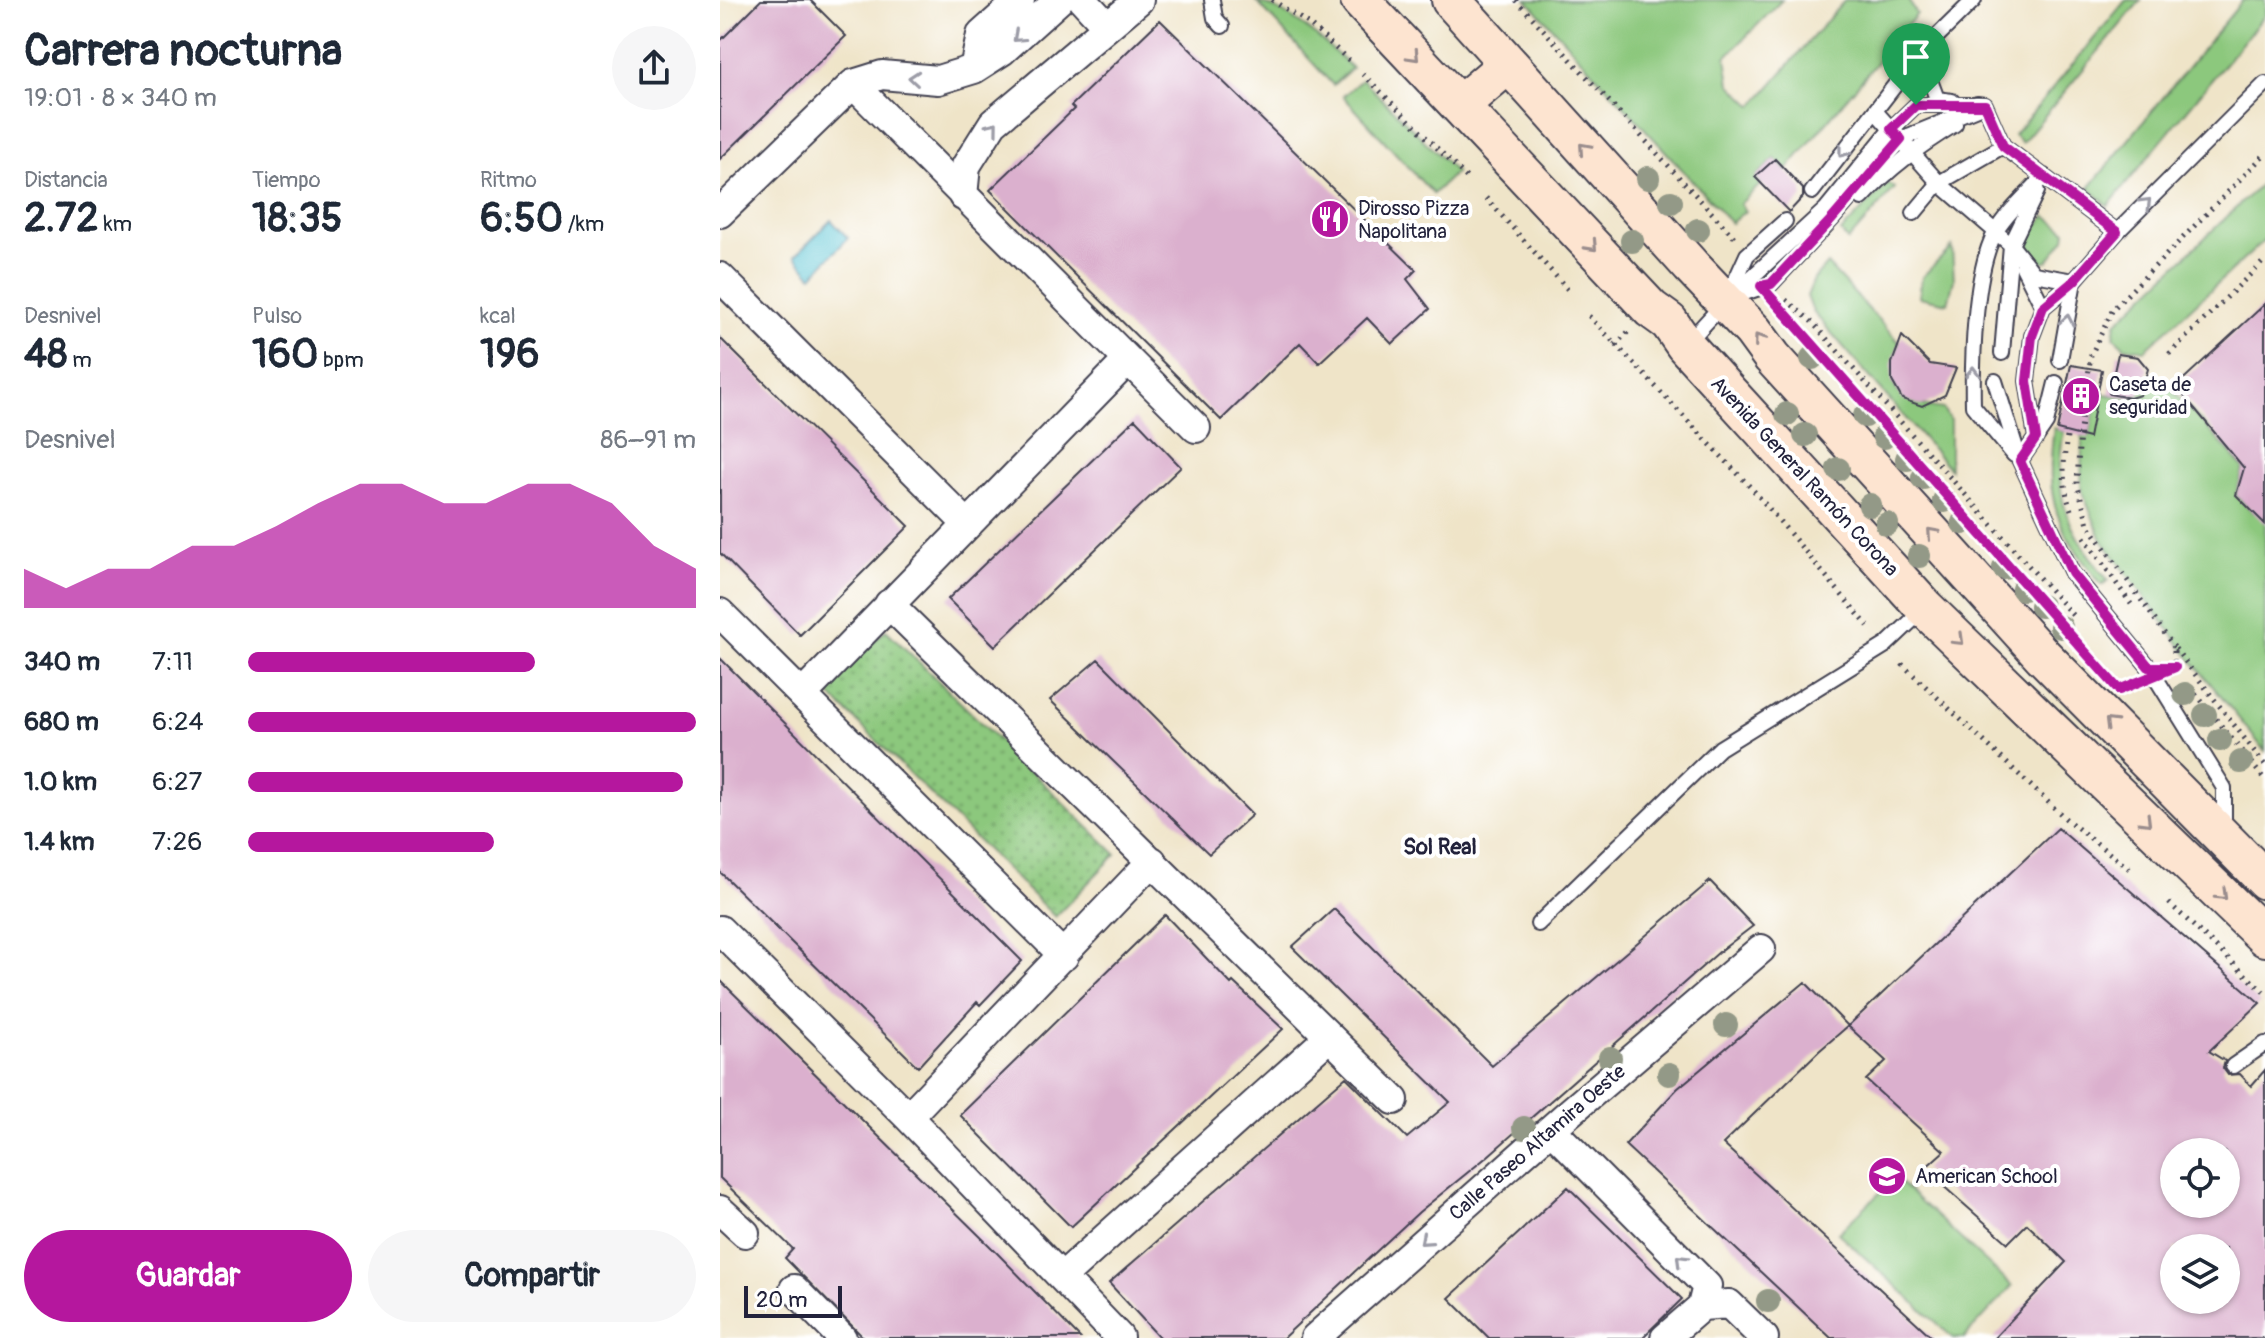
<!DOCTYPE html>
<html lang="es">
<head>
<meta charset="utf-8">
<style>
	:root { --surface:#fff; --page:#f6f6f7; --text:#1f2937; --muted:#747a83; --accent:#b5179e }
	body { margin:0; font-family:Pangolin,sans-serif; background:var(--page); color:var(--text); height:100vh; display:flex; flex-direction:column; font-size:30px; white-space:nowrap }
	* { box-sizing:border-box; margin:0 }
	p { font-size:26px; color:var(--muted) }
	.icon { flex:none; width:44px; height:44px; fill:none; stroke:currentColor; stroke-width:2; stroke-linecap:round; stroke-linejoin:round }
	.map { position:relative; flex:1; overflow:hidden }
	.drawer { display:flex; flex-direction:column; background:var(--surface); width:720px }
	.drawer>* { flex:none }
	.buttons { position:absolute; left:1440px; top:1138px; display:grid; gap:16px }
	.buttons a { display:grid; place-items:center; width:80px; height:80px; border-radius:50%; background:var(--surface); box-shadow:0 2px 6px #0004; font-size:40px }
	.scale { position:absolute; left:24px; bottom:20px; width:98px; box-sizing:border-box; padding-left:8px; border:4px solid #22223b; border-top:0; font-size:22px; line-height:28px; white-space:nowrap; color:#22223b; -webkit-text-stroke:6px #fff; paint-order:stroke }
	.pin { position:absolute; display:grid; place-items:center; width:68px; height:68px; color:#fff; margin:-82px -34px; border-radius:50% 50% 50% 0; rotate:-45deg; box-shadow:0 0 8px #0007 }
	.pin .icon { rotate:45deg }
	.round { display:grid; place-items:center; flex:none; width:84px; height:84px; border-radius:42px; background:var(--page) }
	.head { display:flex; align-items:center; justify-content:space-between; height:136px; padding:0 24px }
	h1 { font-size:44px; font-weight:800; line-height:60px }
	.stats { display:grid; grid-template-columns:repeat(3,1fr); gap:12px; height:136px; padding:8px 24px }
	.stats div { display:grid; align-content:center }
	.stats b { font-size:40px; font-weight:800 }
	.stats small { font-size:22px; font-weight:400 }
	.stats p { font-size:22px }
	.chart { height:224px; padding:16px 24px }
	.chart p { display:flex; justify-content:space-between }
	.chart svg { width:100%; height:144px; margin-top:8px; fill:var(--accent); opacity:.7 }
	.action { display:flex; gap:16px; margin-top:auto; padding:16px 24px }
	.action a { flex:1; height:92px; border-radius:48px; background:var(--accent); color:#fff; font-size:32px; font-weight:800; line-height:92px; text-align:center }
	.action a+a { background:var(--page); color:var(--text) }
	ul { padding:0 24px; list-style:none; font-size:26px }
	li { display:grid; grid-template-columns:128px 96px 1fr; align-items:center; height:60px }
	li i { height:20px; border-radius:10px; background:var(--accent) }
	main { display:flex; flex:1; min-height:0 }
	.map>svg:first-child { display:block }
	.green { fill:#8cc87d; stroke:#57755c; stroke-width:2 }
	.park { fill:url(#park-dots); stroke:#57755c; stroke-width:2 }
	.water { fill:#58c3d2; stroke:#3d7286; stroke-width:2 }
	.building { fill:#dbb0ce; fill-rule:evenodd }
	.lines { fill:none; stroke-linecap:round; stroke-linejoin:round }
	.service-casing { stroke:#413f50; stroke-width:18 }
	.minor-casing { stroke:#413f50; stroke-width:32 }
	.secondary-casing { stroke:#413f50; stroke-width:42 }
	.path { stroke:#413f50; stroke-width:5; stroke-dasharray:2 6; stroke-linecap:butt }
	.service { stroke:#fff; stroke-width:14 }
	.minor { stroke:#fff; stroke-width:28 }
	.secondary { stroke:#fde4d0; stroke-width:38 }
	.tree { fill:#939987 }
	.oneway { stroke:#9c9ca7 }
	.oneway2 { stroke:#9a8d8d }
	.route-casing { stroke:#fff; stroke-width:16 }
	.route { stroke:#b5179e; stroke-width:10 }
	.labels { text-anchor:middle; stroke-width:8; stroke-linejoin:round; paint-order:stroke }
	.poi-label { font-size:20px; fill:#22223b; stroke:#fff; text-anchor:start }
	.street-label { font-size:20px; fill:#22223b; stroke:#fff }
	.neighbourhood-label { font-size:22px; font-weight:bold; fill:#22223b; stroke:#fff }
</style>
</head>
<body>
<main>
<section class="drawer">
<div class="head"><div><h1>Carrera nocturna</h1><p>19:01 · 8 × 340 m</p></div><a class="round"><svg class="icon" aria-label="share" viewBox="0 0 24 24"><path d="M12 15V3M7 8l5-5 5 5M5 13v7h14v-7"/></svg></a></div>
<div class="stats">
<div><p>Distancia</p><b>2.72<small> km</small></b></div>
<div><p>Tiempo</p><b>18:35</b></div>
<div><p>Ritmo</p><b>6:50<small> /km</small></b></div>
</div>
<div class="stats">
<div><p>Desnivel</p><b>48<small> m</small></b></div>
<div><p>Pulso</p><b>160<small> bpm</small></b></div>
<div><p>kcal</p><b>196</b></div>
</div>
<div class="chart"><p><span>Desnivel</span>86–91 m</p>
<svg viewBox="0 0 160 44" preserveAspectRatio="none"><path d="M0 44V32L10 38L20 32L30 32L40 25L50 25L60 19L70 12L80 6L90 6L100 12L110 12L120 6L130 6L140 12L150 25L160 32V44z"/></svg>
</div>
<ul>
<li><b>340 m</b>7:11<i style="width:64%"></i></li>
<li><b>680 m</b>6:24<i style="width:100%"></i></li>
<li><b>1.0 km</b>6:27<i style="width:97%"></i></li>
<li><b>1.4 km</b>7:26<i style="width:55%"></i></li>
</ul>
<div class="action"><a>Guardar</a><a>Compartir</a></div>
</section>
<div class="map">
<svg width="1545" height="1338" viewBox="0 0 1545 1338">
	<defs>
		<pattern id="park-dots" width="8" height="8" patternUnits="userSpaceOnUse" patternTransform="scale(2)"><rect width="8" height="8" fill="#8cc87d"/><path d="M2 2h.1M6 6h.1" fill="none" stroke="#72a268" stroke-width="1.8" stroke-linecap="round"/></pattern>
	</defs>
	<rect width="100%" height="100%" fill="#fff"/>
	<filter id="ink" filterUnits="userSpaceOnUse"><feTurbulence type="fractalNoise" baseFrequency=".0125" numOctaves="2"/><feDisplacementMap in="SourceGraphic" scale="16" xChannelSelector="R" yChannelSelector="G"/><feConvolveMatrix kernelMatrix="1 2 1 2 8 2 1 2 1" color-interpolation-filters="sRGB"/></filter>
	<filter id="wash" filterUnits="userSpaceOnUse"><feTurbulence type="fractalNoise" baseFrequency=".006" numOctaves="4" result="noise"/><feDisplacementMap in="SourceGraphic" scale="32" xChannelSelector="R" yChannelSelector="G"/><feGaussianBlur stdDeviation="1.8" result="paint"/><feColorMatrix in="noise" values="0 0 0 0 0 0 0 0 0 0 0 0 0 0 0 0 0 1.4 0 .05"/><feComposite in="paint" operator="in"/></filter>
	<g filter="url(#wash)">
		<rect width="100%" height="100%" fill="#efe4c8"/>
		<path class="green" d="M807 0H1062L1006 57 1010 84 1033 106 1125 0H1188L1197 14 1066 171 1055 159 1036 176 1042 183 1020 204 1025 211 1011 223Z
			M1406 0H1421L1302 143 1294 135Z
			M1523 0H1545V15L1388 206 1369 188Z
			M537 2C574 12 604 42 632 68L613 85Z
			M642 79 736 172 713 194 623 96Z
			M1545 180V240L1425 350 1405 347 1394 337 1396 323Z
			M1168 183 1175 188 1128 241 1121 232Z
			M1326 216 1346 231 1345 238 1328 261 1320 262 1311 253 1308 241 1313 229Z
			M1232 247 1234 280 1228 303 1199 297 1202 277Z
			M1107 264 1180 343C1162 390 1177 402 1223 409L1230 420V469L1093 312 1087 296 1094 279Z
			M1424 380 1445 382 1524 468 1516 495 1533 512 1545 515V751L1472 661 1382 540 1361 489 1362 436 1369 437 1378 393 1410 398Z
			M1334 428 1344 432C1331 495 1348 532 1388 580L1382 585C1336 528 1324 502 1334 428Z
			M1175 1178 1292 1286 1244 1338H1233L1118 1233Z"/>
		<path class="park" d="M166 630 396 854 335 917 104 689Z"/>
		<path class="water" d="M111 220 128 238 92 276 75 256Z"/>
		<g id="blocks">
			<path class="building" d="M41 0H90L126 36 0 159V41Z
				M440 20 696 270 687 279 710 309 672 344 647 318 599 363 580 343 501 420 270 190 354 109 351 106Z
				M1055 159 1083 189V197L1069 212 1035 177Z
				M1545 304V524L1516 495 1524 468 1456 386Z
				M1182 336 1210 364 1236 368 1225 395 1202 406 1182 399 1172 381V363Z
				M0 338 189 526 80 635 0 553Z
				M1398 354 1418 357 1428 369 1420 395 1410 398 1389 394Z
				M1351 365 1382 370 1369 438 1337 430Z
				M415 419 461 467 275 646 228 599Z
				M0 658 302 961 260 1005 257 1002 198 1067 0 872Z
				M378 659 532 815 489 854 330 700Z
				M1338 828 1540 1003 1489 1051 1505 1061 1503 1068 1508 1075 1520 1074 1531 1086 1545 1070V1338H1274L1346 1262 1307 1224 1288 1243 1204 1169 1224 1151 1146 1080 1166 1061 1128 1026ZM1454 1152H1506V1204H1454ZM1454 1248H1506V1300H1454Z
				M990 881 1033 926 999 952 768 1156 699 1212 563 1338H440L389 1283 626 1077 687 1138 730 1102 572 947 614 909 772 1066Z
				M445 915 511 984 513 982 563 1029 351 1227 240 1115Z
				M0 980 277 1253 360 1338H144L65 1258 73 1249 0 1178Z
				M1085 982 1128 1026 1099 1051 1003 1144 1213 1338H1111L905 1145 957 1089Z
				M848 1187 962 1299 922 1338H769L729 1298Z"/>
		</g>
	</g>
	<g filter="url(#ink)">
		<use href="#blocks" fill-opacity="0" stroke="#413f50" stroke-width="2"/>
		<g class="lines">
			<defs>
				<path id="service" d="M492 0 495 18 502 26
					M1200 53 1217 99 1232 101
					M1257 104 1265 105 1283 146 1397 232
					M1155 111 1219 183 1291 245 1314 274 1354 281
					M1092 192 1200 53 1254 0
					M1142 198C1170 167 1200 146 1235 124
					M1194 213 1219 183 1283 146
					M1303 267 1323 307
					M1019 295 1051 284 1112 219 1181 139 1257 108
					M1006 301 1106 209 1171 129 1196 105H1265
					M967 343 1006 301 1027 255 1065 221
					M1282 353 1291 245 1317 191
					M1340 360 1354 281
					M1275 381 1300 461 1352 573 1429 667 1504 788V829
					M1316 438 1307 381 1312 336 1323 307 1354 281 1397 232 1545 84
					M1294 455 1253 406C1252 361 1254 272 1275 233 1285 214 1310 192 1324 176
					M1300 461 1326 423 1336 383
					M818 924 1000 748 1166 645 1205 608
					M1513 1066 1545 1044"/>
				<path id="minor" d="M363 0 387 26
					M254 69 261 35 300 0
					M133 84 476 428
					M243 196 246 166 273 123 419 0
					M0 213 133 84 162 75 218 80 254 69 282 51 339 0
					M0 277 247 524
					M169 604 674 1100
					M0 613 344 956
					M82 695 408 360
					M0 930 188 1117 399 1337
					M188 1117 432 861
					M831 1129 987 1286 982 1306 1009 1304 1044 1338
					M0 1210 25 1233
					M342 1277 609 1037
					M74 1289 122 1338
					M595 1338 848 1114 1041 949
					M945 1338 982 1306"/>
				<path id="secondary" d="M640 0 931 309 949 322 965 345 1205 608 1545 937
					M731 0 971 266 1033 331 1052 357 1323 656 1545 880
					M740 105 788 64"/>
			</defs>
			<use href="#service" class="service-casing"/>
			<use href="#minor" class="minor-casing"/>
			<use href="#secondary" class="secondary-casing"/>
			<path class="path" d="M552 0 588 23 633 64
				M796 0 1014 237
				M643 74 750 181
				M766 198 850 292
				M1066 300 1091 321 1355 618
				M869 316 1035 492 1148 626
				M895 345 908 332
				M1449 354 1545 260
				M1347 437C1343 462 1342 485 1351 510
				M1364 537 1411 604
				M1454 647 1368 524 1357 483 1360 430 1369 369 1371 355 1393 309 1545 154
				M1454 661V647L1545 765
				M1182 664 1346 819 1412 871
				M1476 694 1545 780
				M1449 903 1545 993"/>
			<use href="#service" class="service"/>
			<use href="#minor" class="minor"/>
			<use href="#secondary" class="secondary"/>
		</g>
		<g class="tree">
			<circle cx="928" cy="178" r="12"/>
			<circle cx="951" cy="202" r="12"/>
			<circle cx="978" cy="230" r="12"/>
			<circle cx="912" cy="241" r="12"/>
			<circle cx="1092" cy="358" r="12"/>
			<circle cx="1067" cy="414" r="12"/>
			<circle cx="1145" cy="416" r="12"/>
			<circle cx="1085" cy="435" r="12"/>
			<circle cx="1164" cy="437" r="12"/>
			<circle cx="1187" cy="459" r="12"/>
			<circle cx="1118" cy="469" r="12"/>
			<circle cx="1203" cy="478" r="12"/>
			<circle cx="1224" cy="501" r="12"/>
			<circle cx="1150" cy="505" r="12"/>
			<circle cx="1243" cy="523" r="12"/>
			<circle cx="1167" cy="524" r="12"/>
			<circle cx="1199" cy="556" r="12"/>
			<circle cx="1284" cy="568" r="12"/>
			<circle cx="1303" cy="589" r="12"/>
			<circle cx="1321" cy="606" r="12"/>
			<circle cx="1341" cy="627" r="12"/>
			<circle cx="1465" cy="694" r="12"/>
			<circle cx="1485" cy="715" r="12"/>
			<circle cx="1500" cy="740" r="12"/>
			<circle cx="1521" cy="762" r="12"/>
			<circle cx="1006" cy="1025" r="12"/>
			<circle cx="890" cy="1058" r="12"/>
			<circle cx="949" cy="1074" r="12"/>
			<circle cx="804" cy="1128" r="12"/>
			<circle cx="1048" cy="1301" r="12"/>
		</g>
		<defs><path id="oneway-chevron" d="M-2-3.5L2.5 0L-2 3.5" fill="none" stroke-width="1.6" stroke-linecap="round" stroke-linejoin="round" transform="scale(2)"/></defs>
		<g class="oneway">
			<use href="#oneway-chevron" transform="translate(298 37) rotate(138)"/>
			<use href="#oneway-chevron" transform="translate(194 78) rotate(-175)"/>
			<use href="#oneway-chevron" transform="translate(273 127) rotate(-51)"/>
			<use href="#oneway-chevron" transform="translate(1123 152) rotate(128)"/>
			<use href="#oneway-chevron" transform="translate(1426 203) rotate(-45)"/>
			<use href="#oneway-chevron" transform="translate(1347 320) rotate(-80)"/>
			<use href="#oneway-chevron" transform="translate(1253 372) rotate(-89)"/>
			<use href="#oneway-chevron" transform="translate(705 1240) rotate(139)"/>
			<use href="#oneway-chevron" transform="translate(961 1260) rotate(-135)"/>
		</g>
		<g class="oneway2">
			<use href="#oneway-chevron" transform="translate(694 56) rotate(46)"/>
			<use href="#oneway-chevron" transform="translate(864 148) rotate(-132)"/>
			<use href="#oneway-chevron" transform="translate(872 246) rotate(47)"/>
			<use href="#oneway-chevron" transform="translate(1039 339) rotate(-126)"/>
			<use href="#oneway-chevron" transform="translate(1212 533) rotate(-132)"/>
			<use href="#oneway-chevron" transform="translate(1239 640) rotate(44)"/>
			<use href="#oneway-chevron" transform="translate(1390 723) rotate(-135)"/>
			<use href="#oneway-chevron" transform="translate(1426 821) rotate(45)"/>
			<use href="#oneway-chevron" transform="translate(1502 895) rotate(44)"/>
		</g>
	</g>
	<g class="lines" filter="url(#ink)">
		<defs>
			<path id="route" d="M1196 105H1265L1283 146 1397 232 1354 281 1323 307 1312 336 1307 381 1316 438 1300 461 1352 573 1429 667H1455L1399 690 1041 286 1051 284 1112 219 1181 139 1171 129Z"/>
		</defs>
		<use href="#route" class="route-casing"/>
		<use href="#route" class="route"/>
	</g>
	<defs>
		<symbol id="restaurant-disc" viewBox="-11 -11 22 22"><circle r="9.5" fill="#b5179e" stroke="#fff"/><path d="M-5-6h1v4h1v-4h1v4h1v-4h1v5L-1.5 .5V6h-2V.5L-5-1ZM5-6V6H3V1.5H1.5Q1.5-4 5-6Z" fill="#fff"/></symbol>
		<symbol id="building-disc" viewBox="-11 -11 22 22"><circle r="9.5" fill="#b5179e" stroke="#fff"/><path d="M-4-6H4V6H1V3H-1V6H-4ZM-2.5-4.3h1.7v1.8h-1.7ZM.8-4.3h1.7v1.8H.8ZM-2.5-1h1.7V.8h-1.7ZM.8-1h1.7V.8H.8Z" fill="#fff"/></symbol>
		<symbol id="school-disc" viewBox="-11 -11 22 22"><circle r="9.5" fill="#b5179e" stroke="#fff"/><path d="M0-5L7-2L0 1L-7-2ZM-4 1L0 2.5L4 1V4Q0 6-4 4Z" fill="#fff"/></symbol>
	</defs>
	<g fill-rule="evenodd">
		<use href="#restaurant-disc" x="588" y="197" width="44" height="44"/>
		<use href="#building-disc" x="1339" y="374" width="44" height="44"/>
		<use href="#school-disc" x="1145" y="1154" width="44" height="44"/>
	</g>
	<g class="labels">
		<g class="poi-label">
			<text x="638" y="215">Dirosso Pizza<tspan x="638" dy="23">Napolitana</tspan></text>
			<text x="1389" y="391">Caseta de<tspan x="1389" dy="23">seguridad</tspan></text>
			<text x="1195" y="1183">American School</text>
		</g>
		<g class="street-label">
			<text transform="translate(1085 476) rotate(47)" y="7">Avenida General Ramón Corona</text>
			<text transform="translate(817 1142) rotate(-41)" y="7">Calle Paseo Altamira Oeste</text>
		</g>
		<g class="neighbourhood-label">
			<text x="720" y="854">Sol Real</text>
		</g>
	</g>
</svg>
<div class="buttons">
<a><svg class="icon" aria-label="locate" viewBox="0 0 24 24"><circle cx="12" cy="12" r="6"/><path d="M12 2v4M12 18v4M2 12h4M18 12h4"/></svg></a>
<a><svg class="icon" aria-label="layers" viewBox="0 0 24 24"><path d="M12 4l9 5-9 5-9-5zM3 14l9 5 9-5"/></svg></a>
</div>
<div class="scale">20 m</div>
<div class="pin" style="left:1196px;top:105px;background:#1e9e55"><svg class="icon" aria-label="arrive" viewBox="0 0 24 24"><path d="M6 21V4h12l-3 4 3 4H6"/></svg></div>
</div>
</main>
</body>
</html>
